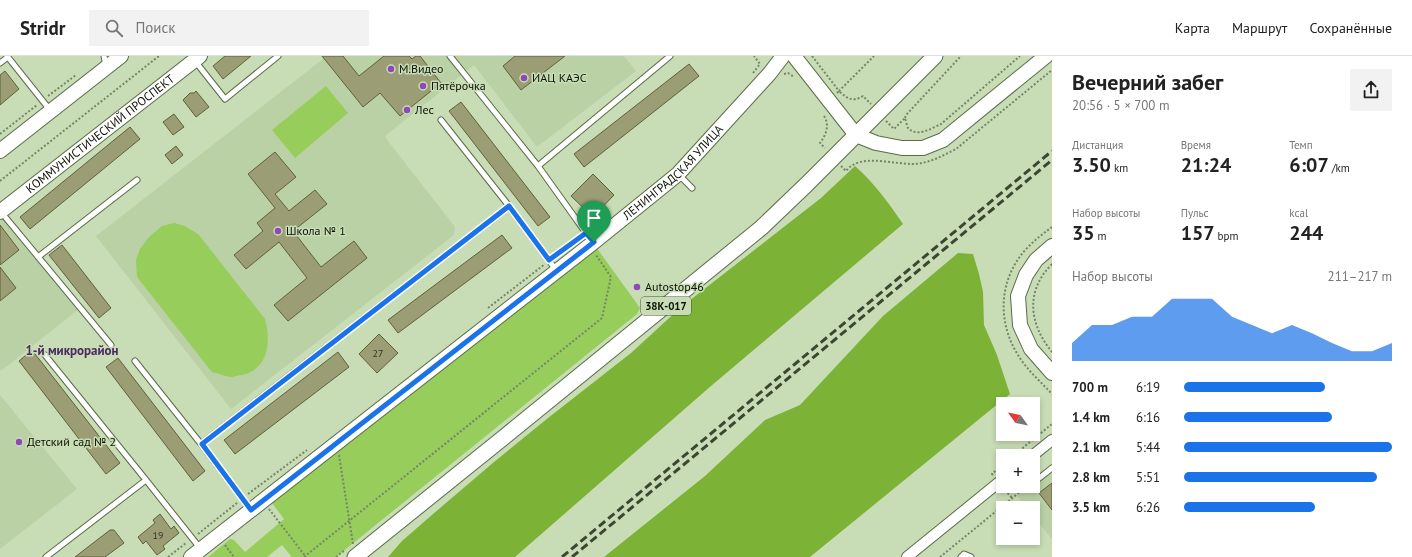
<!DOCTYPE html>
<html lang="ru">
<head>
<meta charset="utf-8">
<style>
	:root { --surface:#fff; --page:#f2f2f2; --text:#222; --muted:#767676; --line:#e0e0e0; --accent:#1a73e8 }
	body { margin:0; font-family:"PT Sans",sans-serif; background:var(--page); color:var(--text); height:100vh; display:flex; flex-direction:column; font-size:15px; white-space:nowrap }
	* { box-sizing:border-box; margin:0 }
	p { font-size:13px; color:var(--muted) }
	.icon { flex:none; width:22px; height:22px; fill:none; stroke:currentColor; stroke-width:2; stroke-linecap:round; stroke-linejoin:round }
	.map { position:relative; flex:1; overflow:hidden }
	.drawer { display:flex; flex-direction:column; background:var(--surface); width:360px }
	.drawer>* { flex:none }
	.needle { width:26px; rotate:303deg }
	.buttons { position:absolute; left:996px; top:341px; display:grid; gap:8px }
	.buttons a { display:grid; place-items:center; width:44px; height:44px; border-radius:0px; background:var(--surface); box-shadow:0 2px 6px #0003; font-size:20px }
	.pin { position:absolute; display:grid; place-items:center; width:34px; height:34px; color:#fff; margin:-41px -17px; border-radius:50% 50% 50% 0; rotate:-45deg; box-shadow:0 0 4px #0007 }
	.pin .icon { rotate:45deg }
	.round { display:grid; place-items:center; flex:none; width:42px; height:42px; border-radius:0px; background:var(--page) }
	.summary { display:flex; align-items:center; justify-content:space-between; height:68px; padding:0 20px }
	h1 { font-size:22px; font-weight:700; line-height:30px }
	.figures { display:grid; grid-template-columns:repeat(3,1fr); gap:6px; height:68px; padding:4px 20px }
	.figures div { display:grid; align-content:center }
	.figures b { font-size:20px; font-weight:700 }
	.figures small { font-size:11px; font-weight:400 }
	.figures p { font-size:11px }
	.chart { height:112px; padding:8px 20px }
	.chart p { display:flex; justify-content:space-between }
	.chart svg { width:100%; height:72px; margin-top:4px; fill:var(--accent); opacity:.7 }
	ul { padding:0 20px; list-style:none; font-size:13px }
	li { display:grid; grid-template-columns:64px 48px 1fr; align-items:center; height:30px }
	li i { height:10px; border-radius:5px; background:var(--accent) }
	header { display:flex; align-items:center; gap:24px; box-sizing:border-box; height:56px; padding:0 20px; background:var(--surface); border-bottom:1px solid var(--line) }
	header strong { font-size:19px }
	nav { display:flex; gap:22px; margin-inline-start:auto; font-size:14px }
	.search { width:280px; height:36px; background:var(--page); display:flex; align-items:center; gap:10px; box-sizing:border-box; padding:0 14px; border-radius:0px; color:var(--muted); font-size:15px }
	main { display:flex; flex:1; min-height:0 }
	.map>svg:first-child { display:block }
	.built { fill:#b9d1a4 }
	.green { fill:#97cd5a }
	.forest { fill:#7cb336 }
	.building { fill:#9b9e74; stroke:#5f6039 }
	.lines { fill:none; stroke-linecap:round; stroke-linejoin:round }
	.lane-casing { stroke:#5a6c48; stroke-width:7 }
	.street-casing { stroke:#5a6c48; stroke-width:12 }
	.secondary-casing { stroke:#5a6c48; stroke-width:16 }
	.primary-casing { stroke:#5a6c48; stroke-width:17 }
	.path { stroke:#768569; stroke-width:2; stroke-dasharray:2 2; stroke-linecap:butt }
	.lane { stroke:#fff; stroke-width:5 }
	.street { stroke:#fff; stroke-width:10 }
	.secondary { stroke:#fff; stroke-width:14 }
	.primary { stroke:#fff; stroke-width:15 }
	.rail { stroke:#3c4632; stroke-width:3; stroke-dasharray:8 4; stroke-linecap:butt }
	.route-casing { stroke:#fff; stroke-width:8 }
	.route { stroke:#1a73e8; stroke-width:5 }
	.poi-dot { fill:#8f48bb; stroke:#c8ddb5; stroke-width:1.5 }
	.labels { text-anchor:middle; stroke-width:3; stroke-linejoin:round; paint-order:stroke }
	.number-label { font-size:10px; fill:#303622 }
	.shield { fill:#c8ddb5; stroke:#44503a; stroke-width:1 }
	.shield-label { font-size:11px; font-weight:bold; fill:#0c1306 }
	.poi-label { font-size:12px; fill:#0c1306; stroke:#c8ddb5; text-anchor:start }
	.street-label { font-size:12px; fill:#0c1306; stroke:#c8ddb5 }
	.neighbourhood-label { font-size:13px; font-weight:bold; fill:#4a2860; stroke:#c8ddb5 }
</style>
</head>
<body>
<header>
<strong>Stridr</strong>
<div class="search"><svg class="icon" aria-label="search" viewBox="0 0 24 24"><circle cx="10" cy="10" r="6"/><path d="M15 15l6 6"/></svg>Поиск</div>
<nav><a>Карта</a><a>Маршрут</a><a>Сохранённые</a></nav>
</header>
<main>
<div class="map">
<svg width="1052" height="501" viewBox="0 0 1052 501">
	<rect width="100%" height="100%" fill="#c8ddb5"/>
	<path class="built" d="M321 0H624L636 15 537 91 474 9 385 80 388 85 455 171 454 179 231 353 96 180 323 3Z
		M3 162 79 253 1 315 0 313V165Z
		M0 339 77 433 0 493Z
		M1052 412V483L1033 460V452H1027L1017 440 1030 430H1033V427Z"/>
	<path class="green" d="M326 30 348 57 295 102 272 74Z
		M174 167 185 170 199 179 265 263C271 285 269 313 242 319 239 319 234 321 230 321 224 320 218 317 212 316L137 221 136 204 140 193 149 181 162 170Z
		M596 191 640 252 637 258 336 501H290L291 500 282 489 267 501H208L230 483 234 484 245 496 284 463 272 447Z"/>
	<path class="forest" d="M855 110C874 127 889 147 903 168L711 330 515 501H388L402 485 433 458 494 406 548 362 631 297 680 252 821 142Z
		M958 197 973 198 979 218 983 236 984 269 997 299 1010 338 810 501H604L705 420 765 364 800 349 883 260Z"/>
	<path class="building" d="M225 0H251L223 23 213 10Z
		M322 0H343L359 20 384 0H409L412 3 416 0H420L441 27 400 60 380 37 363 51Z
		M515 0H565L521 34 503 10Z
		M689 8 699 20 584 111 574 98Z
		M5 15 19 33 0 49V19Z
		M196 35 209 51 196 61 183 44 190 37H194Z
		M461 46 550 161 538 170 449 55Z
		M174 58 184 71 173 79 163 66Z
		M130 71 140 83 30 173 20 161Z
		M176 90 183 99 172 108 165 99Z
		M275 96 296 121 275 138 289 155 315 134 327 148 293 175 321 211 354 185 367 202 288 265 274 249 307 222 279 186 246 213 234 199 263 175 257 167 275 152 248 118Z
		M593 118 614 139 593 161 571 140Z
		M0 169 19 194 0 209Z
		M502 179 512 192 398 277 388 264Z
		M62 189 111 252 99 262 49 199Z
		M0 211 16 232 0 245Z
		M379 278 398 297 377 317 359 298Z
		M32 294 120 407 106 418 19 305Z
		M338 296 349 311 235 398 224 384Z
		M118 302 205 415 193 425 106 311Z
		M1052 427V454L1039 437Z
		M160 458 171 473 174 470 179 477 163 490 165 493 157 499 146 485 143 488 138 481 155 467 153 464Z
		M110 474H114L124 487 105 501H75Z"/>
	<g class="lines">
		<defs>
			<path id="lane" d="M7 0 50 54
				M104 0 106 10
				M450 0 538 110 586 177 594 185
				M195 5 225 43 278 0
				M0 7 8 1
				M441 64 509 150 556 214
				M538 110 670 0
				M679 119 692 132
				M6 162 111 289
				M38 201 137 124
				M45 299 146 424 46 501
				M135 305 201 388
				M146 424 200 492
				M1033 427 1052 412
				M1025 430 1027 432 1030 430
				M251 454 201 388 509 150
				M961 501 964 498 971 501"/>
			<path id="street" d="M1032 400 1052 384
				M907 501 1003 423"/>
			<g id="secondary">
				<path d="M794 0 856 79 876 87 902 92H923L943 84 1046 0"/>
				<path d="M0 95 121 0"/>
				<path id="s1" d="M0 156 200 0"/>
				<path d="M1052 190 1036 204 1026 219 1018 240 1020 269 1031 293 1052 317"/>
				<path id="s2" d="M191 501 594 186 678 118 770 17 783 0"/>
			</g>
			<path id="primary" d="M355 501 503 382 761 172 806 129 935 0"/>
		</defs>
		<use href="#lane" class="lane-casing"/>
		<use href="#street" class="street-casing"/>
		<use href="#secondary" class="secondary-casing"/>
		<use href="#primary" class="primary-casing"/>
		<path class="path" d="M812 0 839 35 874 0
			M753 17 760 8 754 0
			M784 18 788 17 794 21
			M837 37 839 35C847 43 853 46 863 40L871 48
			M48 40 76 19
			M824 60C830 69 826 79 820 87L825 92
			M905 62 906 59 961 0
			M886 65 894 73 905 62C906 65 907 70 908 72 917 82 932 72 941 68L1020 0
			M0 78 37 49
			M841 110 846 115C848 113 850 110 853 109 867 100 896 108 912 108 928 108 942 100 956 93L1052 14
			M0 125 159 0
			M1052 171C1044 177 1036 183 1029 190 999 220 996 264 1018 299 1026 313 1041 326 1052 338
			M1052 208C1025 235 1029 268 1052 296
			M488 252 545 208
			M339 399 353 488
			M1013 400 1052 368
			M993 419 992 418 1003 408
			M1005 434 1012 442
			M248 438 307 394
			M269 453 306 501
			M198 478 237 447
			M225 489 234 501
			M168 501 186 487
			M304 501 602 262 611 221 596 199
			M336 501 345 494
			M940 501 1021 435"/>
		<use href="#lane" class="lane"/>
		<use href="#street" class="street"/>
		<use href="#secondary" class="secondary"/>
		<use href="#primary" class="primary"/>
		<path class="rail" d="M562 501 1052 95
			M572 501 1052 104"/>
	</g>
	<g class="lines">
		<defs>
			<path id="route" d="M509 150 549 204 586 177 594 186 251 454 202 388Z"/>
		</defs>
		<use href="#route" class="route-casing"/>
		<use href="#route" class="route"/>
	</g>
	<g class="poi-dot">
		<circle cx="391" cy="13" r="4"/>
		<circle cx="524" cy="22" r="4"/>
		<circle cx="423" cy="30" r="4"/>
		<circle cx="407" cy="54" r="4"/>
		<circle cx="278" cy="175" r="4"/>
		<circle cx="637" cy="231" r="4"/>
		<circle cx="19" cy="386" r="4"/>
	</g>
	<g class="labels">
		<g class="number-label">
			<text x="378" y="301">27</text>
			<text x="158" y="483">19</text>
		</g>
		<rect class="shield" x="641" y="241" width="50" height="18" rx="3"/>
		<g class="shield-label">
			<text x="666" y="254">38К-017</text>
		</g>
		<g class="poi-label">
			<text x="399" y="17">М.Видео</text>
			<text x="532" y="26">ИАЦ КАЭС</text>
			<text x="431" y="34">Пятёрочка</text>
			<text x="415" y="58">Лес</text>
			<text x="286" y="179">Школа № 1</text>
			<text x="645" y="235">Autostop46</text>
			<text x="27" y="390">Детский сад № 2</text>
		</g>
		<g class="street-label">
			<text dy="4" stroke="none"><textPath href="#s1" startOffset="127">КОММУНИСТИЧЕСКИЙ ПРОСПЕКТ</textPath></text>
			<text dy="4" stroke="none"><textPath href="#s2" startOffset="617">ЛЕНИНГРАДСКАЯ УЛИЦА</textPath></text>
		</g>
		<g class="neighbourhood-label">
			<text x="72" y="299">1-й микрорайон</text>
		</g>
	</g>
</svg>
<div class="buttons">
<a><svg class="needle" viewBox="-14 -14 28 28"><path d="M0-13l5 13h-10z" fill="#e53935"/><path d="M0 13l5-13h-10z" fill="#767676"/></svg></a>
<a>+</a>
<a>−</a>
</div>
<div class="pin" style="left:594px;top:186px;background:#1e9e55"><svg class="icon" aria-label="arrive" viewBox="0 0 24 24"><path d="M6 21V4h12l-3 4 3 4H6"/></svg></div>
</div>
<section class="drawer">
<div class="summary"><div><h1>Вечерний забег</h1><p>20:56 · 5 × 700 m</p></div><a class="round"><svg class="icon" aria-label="share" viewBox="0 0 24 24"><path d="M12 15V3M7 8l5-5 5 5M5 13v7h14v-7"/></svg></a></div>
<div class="figures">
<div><p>Дистанция</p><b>3.50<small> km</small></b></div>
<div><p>Время</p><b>21:24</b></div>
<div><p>Темп</p><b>6:07<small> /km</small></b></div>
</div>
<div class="figures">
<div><p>Набор высоты</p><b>35<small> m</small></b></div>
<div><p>Пульс</p><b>157<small> bpm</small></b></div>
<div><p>kcal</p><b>244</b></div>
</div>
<div class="chart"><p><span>Набор высоты</span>211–217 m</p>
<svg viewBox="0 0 160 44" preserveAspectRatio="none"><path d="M0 44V33L10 22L20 22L30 17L40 17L50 6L60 6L70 6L80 17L90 22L100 27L110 22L120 27L130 33L140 38L150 38L160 33V44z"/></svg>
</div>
<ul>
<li><b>700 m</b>6:19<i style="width:68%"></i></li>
<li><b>1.4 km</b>6:16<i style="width:71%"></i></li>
<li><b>2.1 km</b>5:44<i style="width:100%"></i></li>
<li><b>2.8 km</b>5:51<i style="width:93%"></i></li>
<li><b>3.5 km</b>6:26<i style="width:63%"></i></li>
</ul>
</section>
</main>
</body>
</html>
